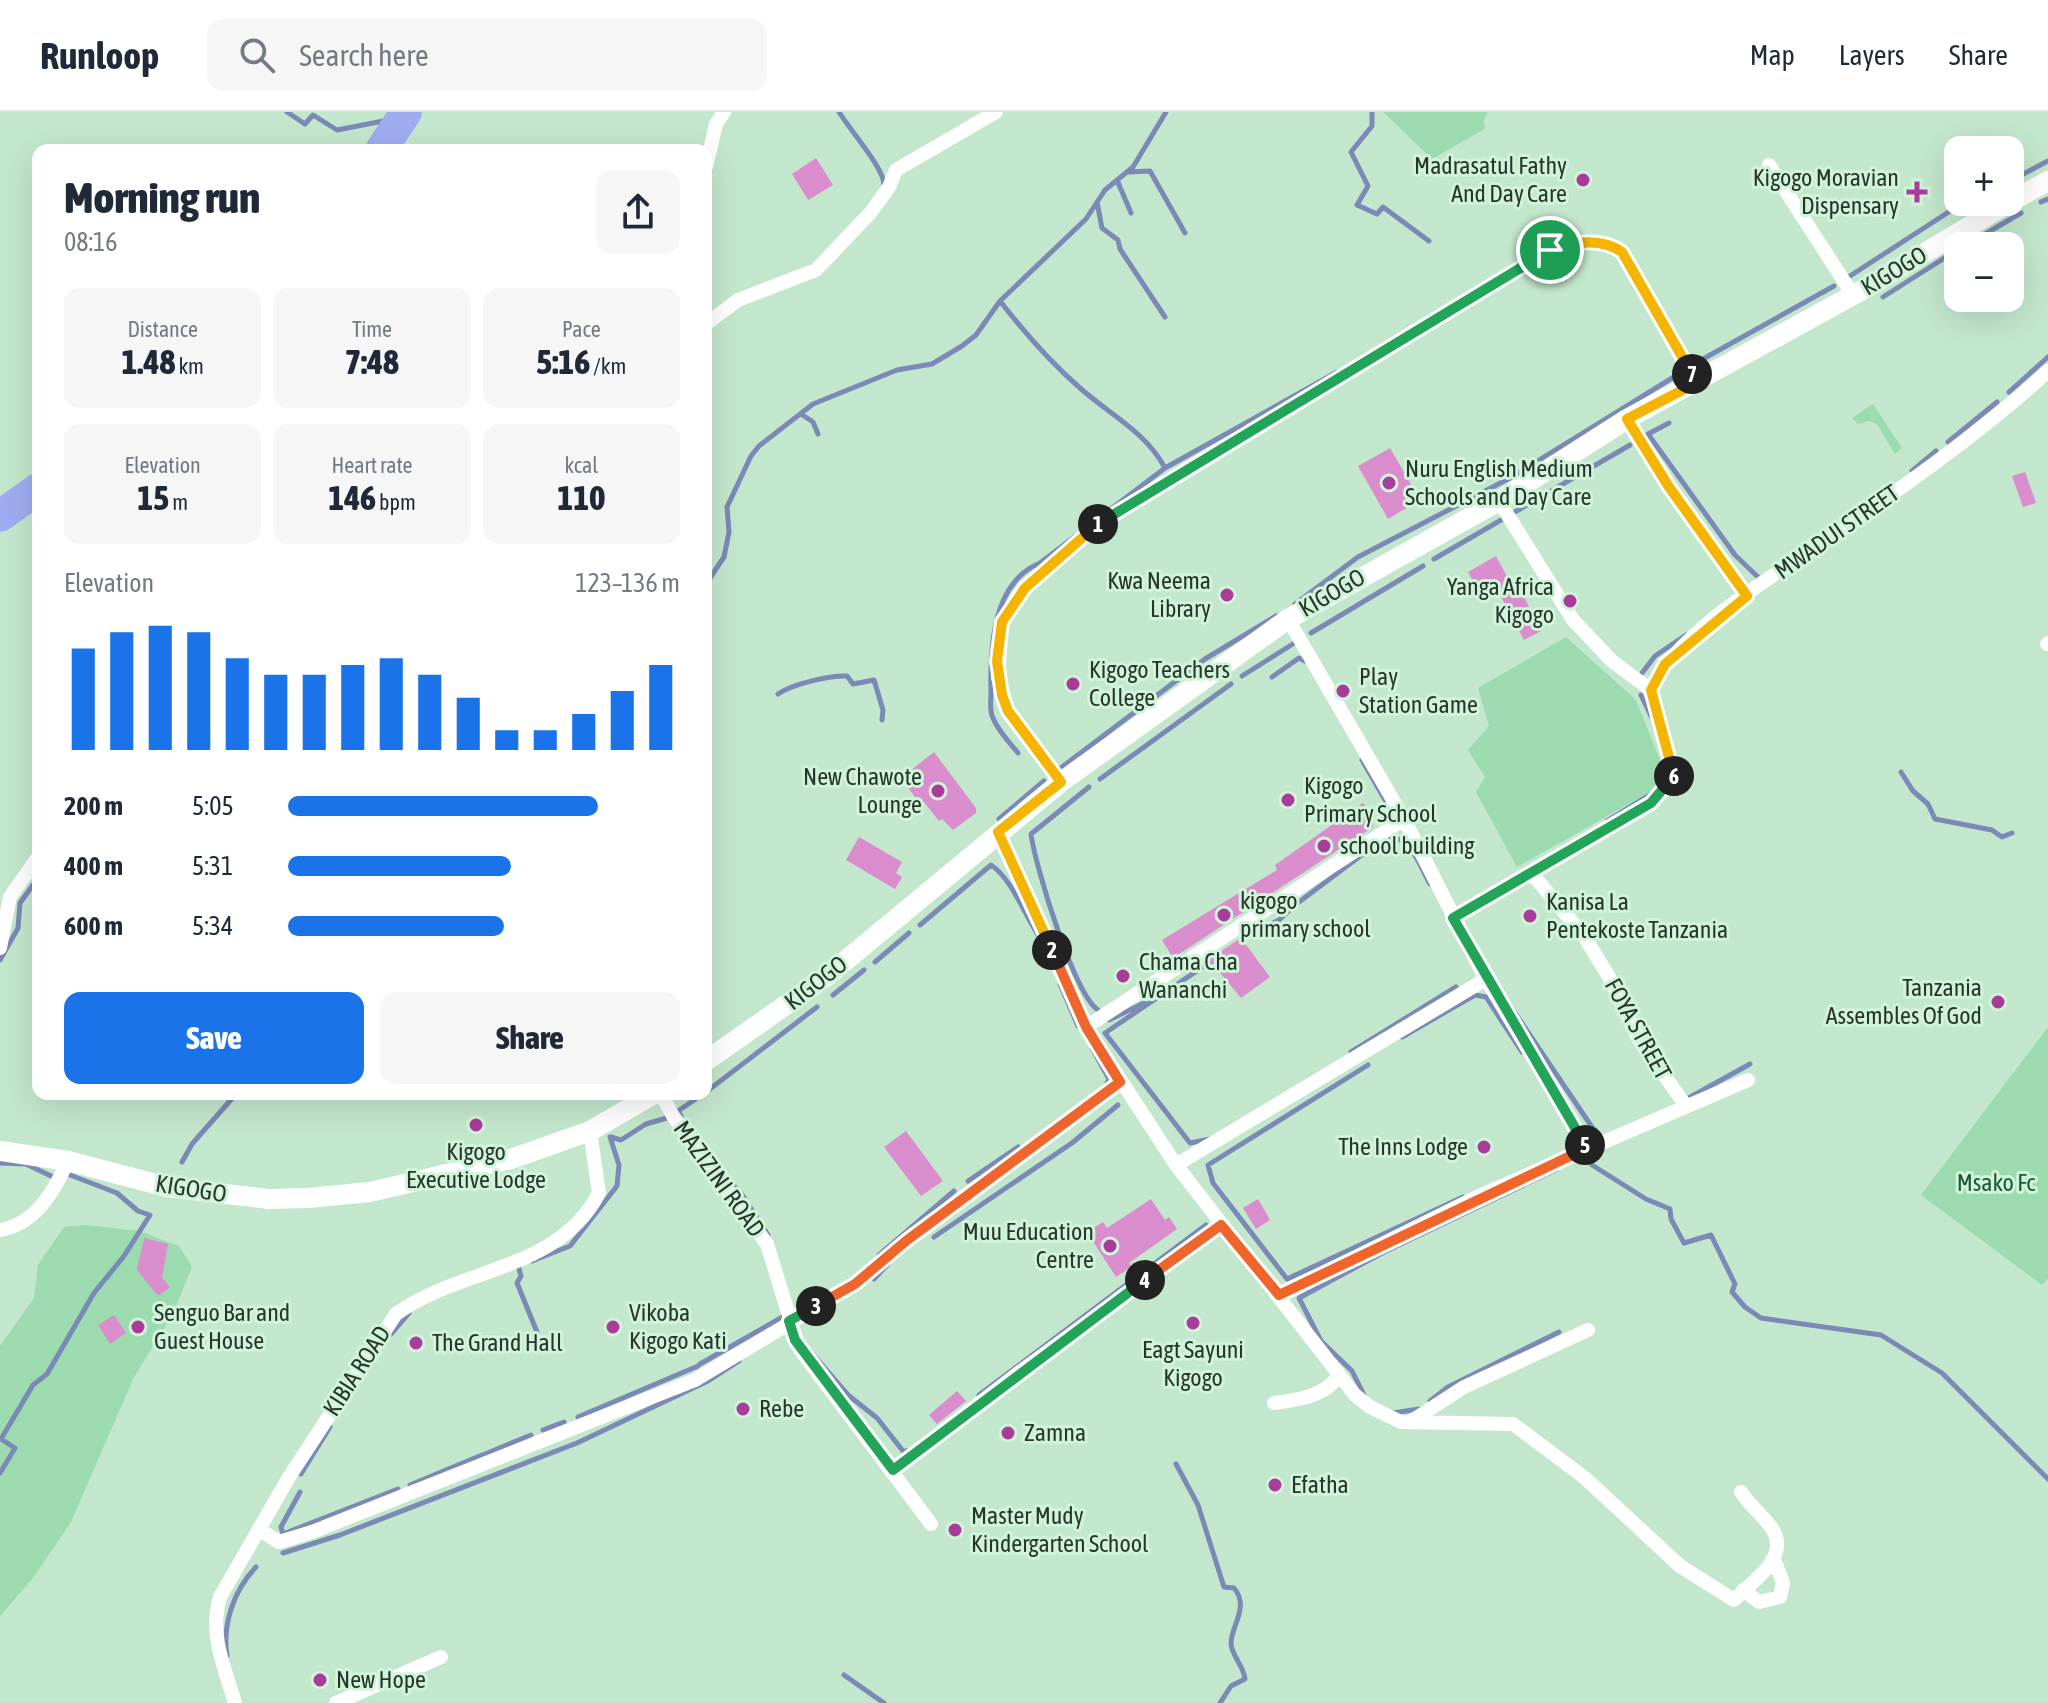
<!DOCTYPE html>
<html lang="en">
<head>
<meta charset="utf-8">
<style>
	:root { --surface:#fff; --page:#f6f6f7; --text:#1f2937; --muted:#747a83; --line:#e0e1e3; --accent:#1a73e8 }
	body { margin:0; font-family:"Asap Condensed",sans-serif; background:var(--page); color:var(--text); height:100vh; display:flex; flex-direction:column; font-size:30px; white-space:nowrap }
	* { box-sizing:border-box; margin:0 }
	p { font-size:26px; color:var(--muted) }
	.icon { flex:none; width:44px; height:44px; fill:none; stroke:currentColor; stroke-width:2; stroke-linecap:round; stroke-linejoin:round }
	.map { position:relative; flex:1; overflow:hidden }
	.sheet { position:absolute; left:32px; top:32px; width:680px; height:956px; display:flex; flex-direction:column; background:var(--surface); border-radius:16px; box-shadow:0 8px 32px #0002 }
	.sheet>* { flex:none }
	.controls { position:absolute; left:1944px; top:24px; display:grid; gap:16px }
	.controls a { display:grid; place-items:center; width:80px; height:80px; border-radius:16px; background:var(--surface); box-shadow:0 8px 32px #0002; font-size:40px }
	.pin { position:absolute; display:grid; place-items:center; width:68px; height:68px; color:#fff; margin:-34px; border:4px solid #fff; border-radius:50%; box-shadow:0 2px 8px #0007 }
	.km { position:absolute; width:40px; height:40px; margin:-20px; border-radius:50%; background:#222; color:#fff; font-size:22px; line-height:40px; text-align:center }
	.round { display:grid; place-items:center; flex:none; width:84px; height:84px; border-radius:16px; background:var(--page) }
	.summary { display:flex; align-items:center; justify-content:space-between; height:136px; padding:0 32px }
	h1 { font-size:44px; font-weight:800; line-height:60px }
	.figures { display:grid; grid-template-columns:repeat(3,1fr); gap:12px; height:136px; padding:8px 32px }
	.figures div { display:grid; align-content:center; border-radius:16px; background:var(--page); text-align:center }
	.figures b { font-size:34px; font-weight:800 }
	.figures small { font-size:22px; font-weight:400 }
	.figures p { font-size:22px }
	.chart { height:224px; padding:16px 32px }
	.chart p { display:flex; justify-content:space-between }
	.chart svg { width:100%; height:144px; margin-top:8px; stroke:var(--accent); stroke-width:6 }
	.cta { display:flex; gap:16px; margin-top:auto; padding:16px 32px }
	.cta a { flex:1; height:92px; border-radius:16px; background:var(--accent); color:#fff; font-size:32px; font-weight:800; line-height:92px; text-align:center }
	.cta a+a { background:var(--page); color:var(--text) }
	ul { padding:0 32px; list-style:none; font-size:26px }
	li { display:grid; grid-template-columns:128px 96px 1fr; align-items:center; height:60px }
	li i { height:20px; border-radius:10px; background:var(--accent) }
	header { display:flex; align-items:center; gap:48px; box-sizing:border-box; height:112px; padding:0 40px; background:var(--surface); border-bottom:2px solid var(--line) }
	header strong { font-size:38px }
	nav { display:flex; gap:44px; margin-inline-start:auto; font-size:28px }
	.search { width:560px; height:72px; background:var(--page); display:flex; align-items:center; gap:20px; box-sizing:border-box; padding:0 28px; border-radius:16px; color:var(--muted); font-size:30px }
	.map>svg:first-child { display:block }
	.green { fill:#9cdbaf }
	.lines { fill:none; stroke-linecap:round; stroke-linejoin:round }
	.stream { stroke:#7a89b5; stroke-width:5 }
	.river { stroke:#9dadf0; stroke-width:32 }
	.building { fill:#da8dcc }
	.street { stroke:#fff; stroke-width:14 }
	.secondary { stroke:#fff; stroke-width:20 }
	.split-1-casing { stroke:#fff; stroke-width:16 }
	.split-2-casing { stroke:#fff; stroke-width:16 }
	.split-3-casing { stroke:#fff; stroke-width:16 }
	.split-4-casing { stroke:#fff; stroke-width:16 }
	.split-5-casing { stroke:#fff; stroke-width:16 }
	.split-6-casing { stroke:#fff; stroke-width:16 }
	.split-7-casing { stroke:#fff; stroke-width:16 }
	.split-8-casing { stroke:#fff; stroke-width:16 }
	.split-1 { stroke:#22a559; stroke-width:10 }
	.split-2 { stroke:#f5b400; stroke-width:10 }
	.split-3 { stroke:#f0652b; stroke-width:10 }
	.split-4 { stroke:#22a559; stroke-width:10 }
	.split-5 { stroke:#f0652b; stroke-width:10 }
	.split-6 { stroke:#22a559; stroke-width:10 }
	.split-7 { stroke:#f5b400; stroke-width:10 }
	.split-8 { stroke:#f5b400; stroke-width:10 }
	.poi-dot { fill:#a93b9a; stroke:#d0f4da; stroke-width:3 }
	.labels { text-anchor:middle; stroke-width:6; stroke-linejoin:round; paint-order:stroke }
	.poi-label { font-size:24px; fill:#27352b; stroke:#d0f4da; text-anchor:start }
	.street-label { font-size:24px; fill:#27352b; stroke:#d0f4da }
	.park-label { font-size:24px; fill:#185a33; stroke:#d0f4da }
</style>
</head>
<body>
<header>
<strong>Runloop</strong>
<div class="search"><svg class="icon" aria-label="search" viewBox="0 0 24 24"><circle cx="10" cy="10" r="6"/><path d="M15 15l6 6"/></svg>Search here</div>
<nav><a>Map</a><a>Layers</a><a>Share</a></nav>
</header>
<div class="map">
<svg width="2048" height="1591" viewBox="0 0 2048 1591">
	<rect width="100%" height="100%" fill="#c3e7cd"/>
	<path class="green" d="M1383 0H1488L1483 11 1486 16 1432 47Z
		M1873 292 1902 336 1895 342 1877 312 1869 309 1858 312 1852 306Z
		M1566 525 1636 588 1662 653 1659 675 1517 755 1476 680 1485 665 1468 638 1489 614 1478 576Z
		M2048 915V1166L2042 1173 1921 1083Z
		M86 1113 139 1119 179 1134 192 1155 173 1202 134 1265 71 1410 33 1466 0 1504V1234L34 1186 38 1153 64 1115Z"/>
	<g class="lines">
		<path class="stream" d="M287 0 305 12 313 3 337 18 404 5
			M839 0C850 18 884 56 884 73
			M1372 0V14L1351 40 1368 74 1357 93 1377 102 1383 95 1429 129
			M1128 60 1150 59 1185 121
			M1117 68 1131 101
			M2010 69 2048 49
			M1097 90 1102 116 1118 128 1120 137 1165 205
			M2041 90 2048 87
			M1968 132 2021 101
			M1850 164 1964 90
			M1883 185 1957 138
			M1000 189C1024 220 1050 250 1080 276 1109 302 1146 320 1165 356L1040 451C991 471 990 539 991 582 991 590 989 598 993 606 998 619 1010 631 1018 641
			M2009 280 2048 245
			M801 302 813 310 818 322
			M1669 311 1648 322 1735 443 1760 467
			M1948 330 1997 290
			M1165 356 1337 260
			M1912 359 1936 339
			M1434 447 1630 333
			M706 472 724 445 729 420 727 395 751 344 759 334 813 292 897 258 932 252 962 234 976 223 1000 189 1086 107 1105 78 1133 55 1166 0
			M1295 492 1358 445 1510 366 1703 247 1834 174
			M1311 521 1423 454
			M1642 561 1655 544 1686 523
			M1242 564 1296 530
			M1272 565 1299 546 1305 549
			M778 582C792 572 831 563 847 564L853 572 874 568 883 598 882 608
			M1641 583 1651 604
			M1362 648 1392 700 1387 712
			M1058 658 1205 547 1276 504
			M1901 660 1913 679 1928 692 1935 707 1992 718 2002 725 2012 721
			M1100 667 1231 572
			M1089 675 1031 722C1035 753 1074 882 1098 898
			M999 707 1044 669
			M1607 709 1653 681
			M1383 728C1409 717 1419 753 1430 772
			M1295 793 1371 736
			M920 813 991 753C1011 766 1024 801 1038 823
			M1246 825 1279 808 1297 791
			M1237 832 1247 825
			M0 848 18 816 20 791 38 766
			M875 850 909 821
			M1060 872 1078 914
			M833 883 864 858
			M1503 883 1602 1030
			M1109 908 1144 891
			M1402 925 1475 883 1486 885 1522 940
			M1092 936 1109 967 1104 977
			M1351 940 1456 875
			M1368 953 1208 1053 1213 1071 1287 1167 1463 1085
			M706 980 817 895
			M1685 988 1750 952
			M681 1004 678 999 703 982
			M611 1025 621 1028 646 1012 670 1005
			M1210 1027 1190 1031 1105 921 1216 846
			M1588 1045 1592 1053 1646 1087 1670 1097 1671 1107 1684 1131 1711 1123 1735 1172 1732 1180 1745 1195 1761 1206 1881 1223 1942 1261 2048 1367
			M182 1050 192 1032 236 982
			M0 1051 26 1052 51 1064
			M724 1064 741 1081 768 1123
			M968 1069 1018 1035
			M934 1125 1072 1031 1118 993
			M879 1143 954 1079
			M532 1149 570 1134 617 1074 619 1053 610 1025
			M518 1153 521 1164 517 1171 537 1220
			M874 1167 889 1151
			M390 1223 409 1201
			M809 1238 848 1283 877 1306 903 1339H910
			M700 1252 786 1203
			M979 1283 1206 1113
			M1365 1285 1352 1259 1321 1229 1299 1186 1384 1140 1557 1057
			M1430 1289 1448 1275 1559 1220
			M1393 1301 1419 1297
			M578 1305 698 1254
			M543 1318 564 1310
			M485 1342 531 1323
			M1176 1352 1198 1393 1224 1475 1234 1476C1250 1495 1231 1514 1231 1531 1231 1543 1244 1554 1245 1567L1231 1574 1220 1591
			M0 1361 15 1336 1 1327 33 1273 47 1262 94 1181 124 1144 150 1103 138 1099 117 1081 70 1063
			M301 1362 330 1315
			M410 1373 482 1343
			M300 1380 281 1415 283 1422 398 1377
			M283 1441 340 1423 577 1331 708 1269 739 1249
			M227 1544C222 1512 234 1478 256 1455
			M844 1563 884 1591"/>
		<path class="river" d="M381 38 406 0
			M0 404 38 377"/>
	</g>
	<path class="building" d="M816 46 833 73 808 88 792 62Z
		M1390 336 1420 388 1388 407 1358 354Z
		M2025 360 2036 391 2023 395 2012 364Z
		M1496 444 1518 485 1523 483 1541 519 1524 528 1498 479 1483 487 1468 460Z
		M934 640 976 696V701L953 718 942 707 939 709 924 690 921 693 901 666Z
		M1363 691 1372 701 1373 715 1173 846 1162 828 1277 758 1275 753Z
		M859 725 902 750 896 761 902 765 895 777 846 748Z
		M1241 826 1270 865 1241 886 1209 847Z
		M906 1019 943 1069 921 1084 884 1035Z
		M1151 1087 1165 1108 1169 1105 1177 1117 1129 1151 1131 1155 1116 1165 1087 1120 1103 1110 1107 1116Z
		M1258 1087 1270 1108 1256 1117 1243 1096Z
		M144 1126 168 1132 162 1165 170 1175 158 1184 137 1158Z
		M114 1203 126 1221 110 1232 98 1213Z
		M957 1279 966 1289 937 1312 929 1303Z"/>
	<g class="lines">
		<path class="street" d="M1769 53 1853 183
			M706 55 716 12 724 0
			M706 212 738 188 816 158 871 100 889 75 896 58 996 0
			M1627 307 1669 375 1747 484
			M1499 389 1573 508 1612 549 1651 578
			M1288 507 1404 707 1483 862 1587 1036
			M2047 532 2048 531
			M1061 670 1008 599 998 565 1002 510 1025 476 1095 414 1550 138C1573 130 1601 125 1622 140L1696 271
			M998 720 1086 915 1176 1053 1355 1283 1370 1295 1401 1310 1513 1312 1585 1366 1680 1454 1734 1488C1750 1471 1790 1447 1773 1418 1764 1404 1750 1394 1741 1380
			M1533 763 1584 824 1609 865 1639 928 1686 994
			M1453 806 1651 691 1674 666 1651 578C1676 517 1795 451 1850 412 1918 364 1987 315 2048 259
			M0 836 10 785 38 745
			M1086 915 1404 707
			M661 982 673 1004 767 1132 799 1236 931 1412
			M1176 1053 1486 867
			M0 1118C36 1112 54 1079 68 1049
			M1279 1183 1481 1083 1748 968
			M1274 1291C1297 1288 1328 1284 1339 1262
			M1410 1310 1464 1275 1588 1218
			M893 1358 1017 1262 1221 1113
			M260 1418 279 1430 312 1420 695 1268 855 1172 906 1129 1120 970
			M1743 1478 1759 1490 1780 1485 1783 1471 1774 1447
			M235 1591C224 1554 209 1522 220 1485L289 1365 396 1202C461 1155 559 1159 599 1081L590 1019
			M336 1591 441 1545"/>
		<path class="secondary" d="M2010 90 2048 69
			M706 949 827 864 1061 670 1288 507 1499 389 1627 307 1866 176 2010 90
			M0 1039 68 1049 167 1075 269 1087 308 1086 370 1080 511 1047 590 1019 654 982"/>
	</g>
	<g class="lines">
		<defs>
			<path id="split-1" d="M1098 412 1550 138"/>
			<path id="split-2" d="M1052 838 998 720 1061 670 1008 599 1002 583 997 549 1002 510 1025 476 1098 412"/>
			<path id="split-3" d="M816 1194 855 1172 906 1129 1120 970 1086 915 1052 838"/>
			<path id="split-4" d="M816 1194 789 1209 795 1228 893 1358 1145 1168"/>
			<path id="split-5" d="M1145 1168 1221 1113 1279 1183 1587 1036 1585 1033"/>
			<path id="split-6" d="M1585 1033 1453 806 1651 691 1674 664"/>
			<path id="split-7" d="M1674 664 1651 578 1665 552 1747 484 1669 375 1627 307 1696 271 1692 262"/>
			<path id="split-8" d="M1550 138C1573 130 1601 125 1622 140L1692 262"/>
		</defs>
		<use href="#split-1" class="split-1-casing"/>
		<use href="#split-2" class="split-2-casing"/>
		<use href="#split-3" class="split-3-casing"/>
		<use href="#split-4" class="split-4-casing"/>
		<use href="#split-5" class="split-5-casing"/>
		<use href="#split-6" class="split-6-casing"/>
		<use href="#split-7" class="split-7-casing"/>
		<use href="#split-8" class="split-8-casing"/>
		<use href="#split-1" class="split-1"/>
		<use href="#split-2" class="split-2"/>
		<use href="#split-3" class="split-3"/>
		<use href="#split-4" class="split-4"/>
		<use href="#split-5" class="split-5"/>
		<use href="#split-6" class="split-6"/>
		<use href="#split-7" class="split-7"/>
		<use href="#split-8" class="split-8"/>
	</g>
	<g class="poi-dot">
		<circle cx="1583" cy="68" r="8"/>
		<path d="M1913 68h8v8h8v8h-8v8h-8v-8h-8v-8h8z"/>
		<circle cx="1389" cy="371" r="8"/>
		<circle cx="1227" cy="483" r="8"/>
		<circle cx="1570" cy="489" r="8"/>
		<circle cx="1073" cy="572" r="8"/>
		<circle cx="1343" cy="579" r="8"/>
		<circle cx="938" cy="679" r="8"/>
		<circle cx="1288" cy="688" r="8"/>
		<circle cx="1324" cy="734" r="8"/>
		<circle cx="1224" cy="803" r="8"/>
		<circle cx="1530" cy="804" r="8"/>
		<circle cx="1123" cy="864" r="8"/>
		<circle cx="1998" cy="890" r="8"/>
		<circle cx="476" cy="1013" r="8"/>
		<circle cx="1484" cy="1035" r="8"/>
		<circle cx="1110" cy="1134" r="8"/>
		<circle cx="1193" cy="1211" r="8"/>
		<circle cx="138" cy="1215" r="8"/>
		<circle cx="613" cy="1215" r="8"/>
		<circle cx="416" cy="1231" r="8"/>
		<circle cx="743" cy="1297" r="8"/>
		<circle cx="1008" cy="1321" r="8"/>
		<circle cx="1275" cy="1373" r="8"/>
		<circle cx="955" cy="1418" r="8"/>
		<circle cx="320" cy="1568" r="8"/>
	</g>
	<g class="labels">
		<g class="poi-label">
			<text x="1567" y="62" text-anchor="end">Madrasatul Fathy<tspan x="1567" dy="28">And Day Care</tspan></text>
			<text x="1899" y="74" text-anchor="end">Kigogo Moravian<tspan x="1899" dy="28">Dispensary</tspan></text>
			<text x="1405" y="365">Nuru English Medium<tspan x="1405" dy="28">Schools and Day Care</tspan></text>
			<text x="1211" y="477" text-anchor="end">Kwa Neema<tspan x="1211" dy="28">Library</tspan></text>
			<text x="1554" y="483" text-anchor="end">Yanga Africa<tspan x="1554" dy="28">Kigogo</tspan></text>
			<text x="1089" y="566">Kigogo Teachers<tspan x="1089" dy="28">College</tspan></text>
			<text x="1359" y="573">Play<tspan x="1359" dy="28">Station Game</tspan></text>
			<text x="922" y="673" text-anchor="end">New Chawote<tspan x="922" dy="28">Lounge</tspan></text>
			<text x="1304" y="682">Kigogo<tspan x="1304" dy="28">Primary School</tspan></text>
			<text x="1340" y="742">school building</text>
			<text x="1240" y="797">kigogo<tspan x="1240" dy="28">primary school</tspan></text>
			<text x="1546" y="798">Kanisa La<tspan x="1546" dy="28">Pentekoste Tanzania</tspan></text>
			<text x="1139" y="858">Chama Cha<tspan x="1139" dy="28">Wananchi</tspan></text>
			<text x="1982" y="884" text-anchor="end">Tanzania<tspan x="1982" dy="28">Assembles Of God</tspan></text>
			<text x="1468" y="1043" text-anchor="end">The Inns Lodge</text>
			<text x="476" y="1048" text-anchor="middle">Kigogo<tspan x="476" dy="28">Executive Lodge</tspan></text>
			<text x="1094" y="1128" text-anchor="end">Muu Education<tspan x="1094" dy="28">Centre</tspan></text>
			<text x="154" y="1209">Senguo Bar and<tspan x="154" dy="28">Guest House</tspan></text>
			<text x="629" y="1209">Vikoba<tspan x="629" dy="28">Kigogo Kati</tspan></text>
			<text x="432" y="1239">The Grand Hall</text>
			<text x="1193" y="1246" text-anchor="middle">Eagt Sayuni<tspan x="1193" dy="28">Kigogo</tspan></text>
			<text x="759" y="1305">Rebe</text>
			<text x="1024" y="1329">Zamna</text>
			<text x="1291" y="1381">Efatha</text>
			<text x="971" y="1412">Master Mudy<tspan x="971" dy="28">Kindergarten School</tspan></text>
			<text x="336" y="1576">New Hope</text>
		</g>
		<g class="street-label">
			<text transform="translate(1894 159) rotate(-31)" y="8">KIGOGO</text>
			<text transform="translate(1837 420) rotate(-35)" y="8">MWADUI STREET</text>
			<text transform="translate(1332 481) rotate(-30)" y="8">KIGOGO</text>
			<text transform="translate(816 871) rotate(-38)" y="8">KIGOGO</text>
			<text transform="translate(1638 917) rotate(61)" y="8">FOYA STREET</text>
			<text transform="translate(719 1067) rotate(54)" y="8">MAZIZINI ROAD</text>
			<text transform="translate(191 1077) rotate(9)" y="8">KIGOGO</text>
			<text transform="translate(357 1259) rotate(-57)" y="8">KIBIA ROAD</text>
		</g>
		<g class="park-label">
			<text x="1996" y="1079">Msako Fc</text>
		</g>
	</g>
</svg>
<div class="controls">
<a>+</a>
<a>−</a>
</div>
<div class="pin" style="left:1550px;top:138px;background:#1e9e55"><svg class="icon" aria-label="arrive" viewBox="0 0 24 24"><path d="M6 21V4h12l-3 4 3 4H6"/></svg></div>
<b class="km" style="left:1098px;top:412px">1</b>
<b class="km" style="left:1052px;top:838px">2</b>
<b class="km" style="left:816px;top:1194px">3</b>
<b class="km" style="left:1145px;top:1168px">4</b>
<b class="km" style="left:1585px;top:1033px">5</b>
<b class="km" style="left:1674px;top:664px">6</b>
<b class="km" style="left:1692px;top:262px">7</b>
<section class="sheet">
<div class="summary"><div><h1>Morning run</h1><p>08:16</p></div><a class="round"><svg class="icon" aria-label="share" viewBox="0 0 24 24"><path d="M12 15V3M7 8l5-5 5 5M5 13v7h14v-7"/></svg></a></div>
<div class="figures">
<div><p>Distance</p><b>1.48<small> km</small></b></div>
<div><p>Time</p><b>7:48</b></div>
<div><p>Pace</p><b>5:16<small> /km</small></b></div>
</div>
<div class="figures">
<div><p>Elevation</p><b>15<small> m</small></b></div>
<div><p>Heart rate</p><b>146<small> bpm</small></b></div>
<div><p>kcal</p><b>110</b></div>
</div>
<div class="chart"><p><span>Elevation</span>123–136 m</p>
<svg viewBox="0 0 160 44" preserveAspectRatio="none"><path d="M5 44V13M15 44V8M25 44V6M35 44V8M45 44V16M55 44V21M65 44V21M75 44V18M85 44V16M95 44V21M105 44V28M115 44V38M125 44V38M135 44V33M145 44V26M155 44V18"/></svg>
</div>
<ul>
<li><b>200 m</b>5:05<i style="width:79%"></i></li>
<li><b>400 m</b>5:31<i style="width:57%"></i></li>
<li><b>600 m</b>5:34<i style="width:55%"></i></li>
</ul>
<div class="cta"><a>Save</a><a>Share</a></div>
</section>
</div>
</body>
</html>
